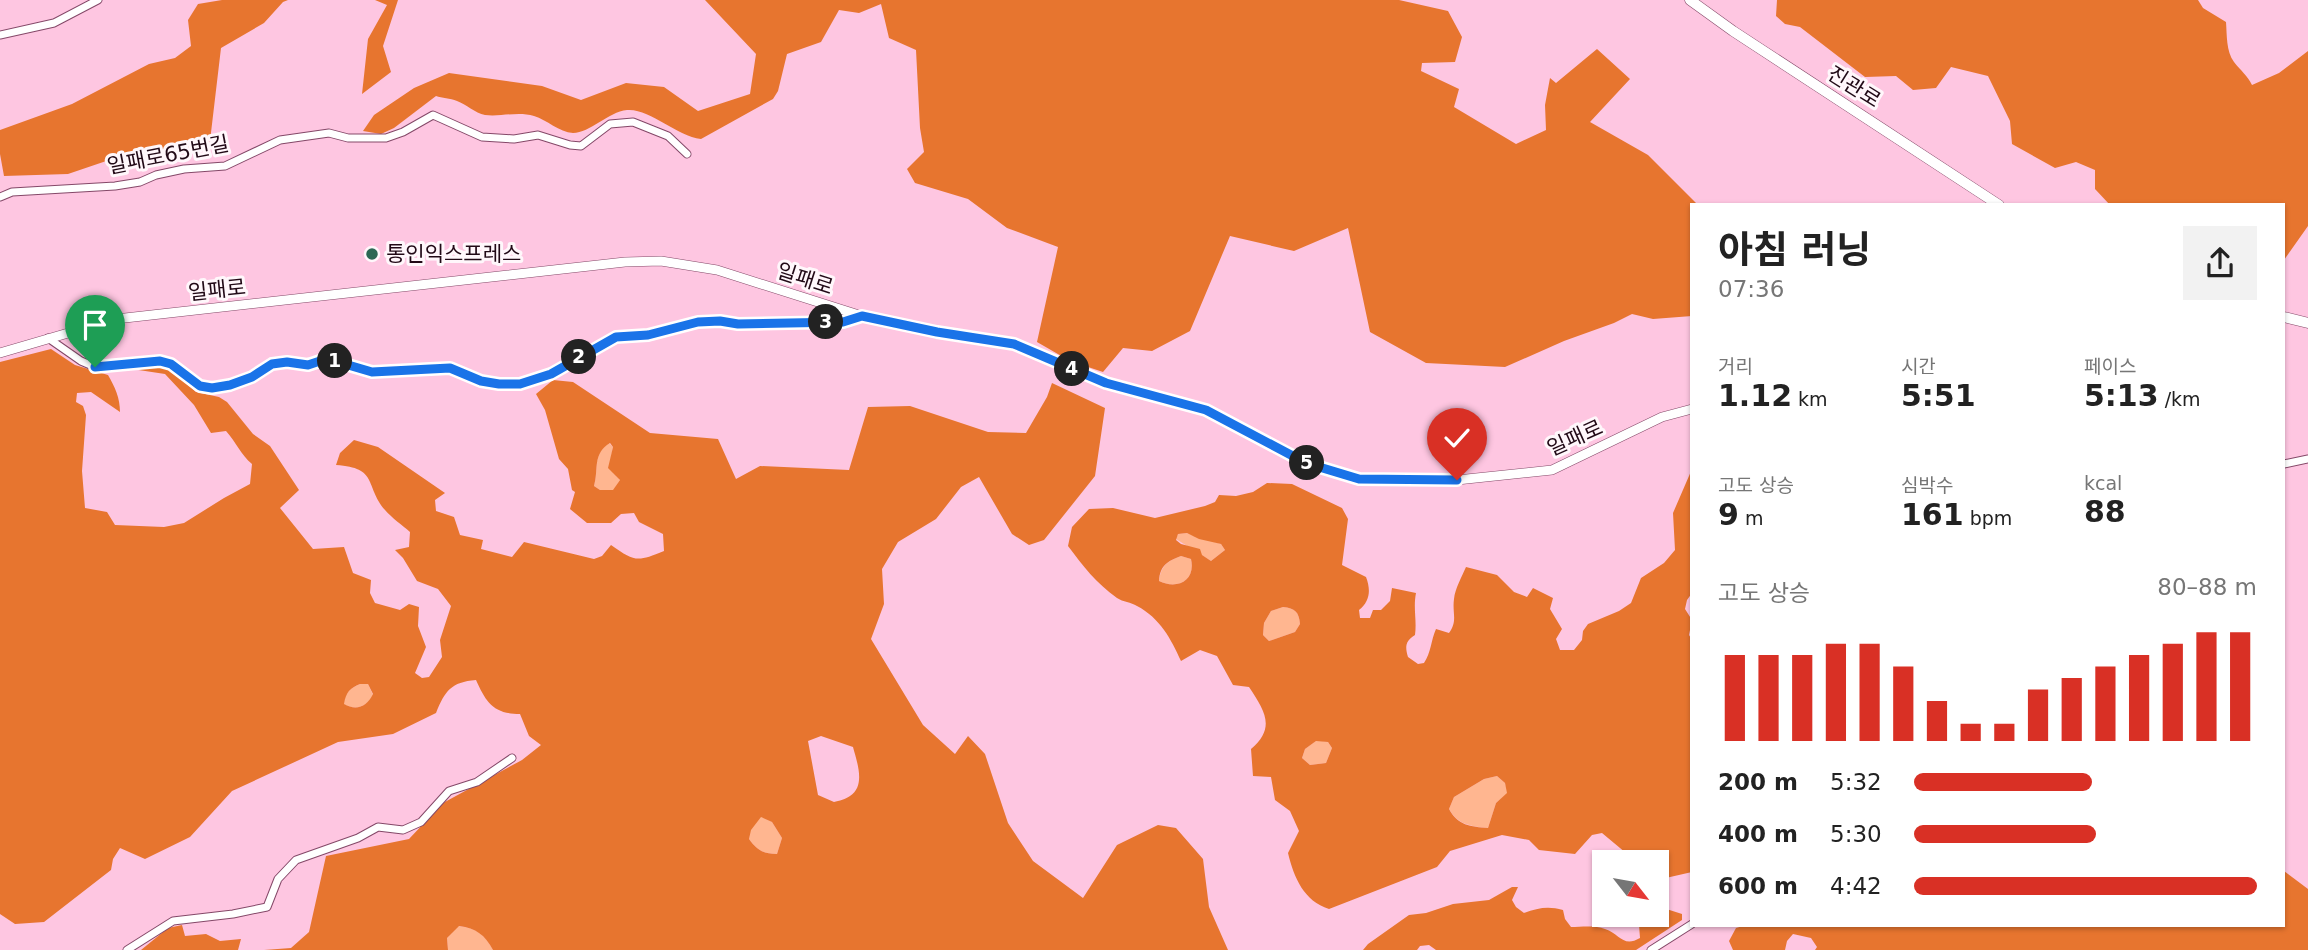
<!DOCTYPE html>
<html lang="ko">
<head>
<meta charset="utf-8">
<style>
	:root { --surface:#fff; --page:#f2f2f2; --text:#222; --muted:#767676; --accent:#d93025 }
	body { margin:0; font-family:"DejaVu Sans","Noto Sans KR",sans-serif; background:var(--page); color:var(--text); height:100vh; display:flex; flex-direction:column; font-size:26px; white-space:nowrap }
	* { box-sizing:border-box; margin:0 }
	p { font-size:23px; color:var(--muted) }
	.icon { flex:none; width:38px; height:38px; fill:none; stroke:currentColor; stroke-width:2; stroke-linecap:round; stroke-linejoin:round }
	.map { position:relative; flex:1; overflow:hidden }
	.details { position:absolute; left:1690px; top:203px; width:595px; height:724px; display:flex; flex-direction:column; background:var(--surface); border-radius:0px; box-shadow:0 2px 5px #0004 }
	.details>* { flex:none }
	.needle { width:46px; rotate:121deg }
	.tools { position:absolute; left:1592px; top:850px; display:grid; gap:14px }
	.tools a { display:grid; place-items:center; width:77px; height:77px; border-radius:0px; background:var(--surface); box-shadow:0 2px 5px #0004; font-size:35px }
	.pin { position:absolute; display:grid; place-items:center; width:60px; height:60px; color:#fff; margin:-72px -30px; border-radius:50% 50% 50% 0; rotate:-45deg; box-shadow:0 0 7px #0007 }
	.pin .icon { rotate:45deg }
	.km { position:absolute; width:35px; height:35px; margin:-18px; border-radius:50%; background:#222; color:#fff; font-size:19px; line-height:35px; text-align:center }
	.round { display:grid; place-items:center; flex:none; width:74px; height:74px; border-radius:0px; background:var(--page) }
	.overview { display:flex; align-items:center; justify-content:space-between; height:119px; padding:0 28px }
	h1 { font-size:38px; font-weight:700; line-height:52px }
	.stats { display:grid; grid-template-columns:repeat(3,1fr); gap:10px; height:119px; padding:7px 28px }
	.stats div { display:grid; align-content:center }
	.stats b { font-size:30px; font-weight:700 }
	.stats small { font-size:19px; font-weight:400 }
	.stats p { font-size:19px }
	.chart { height:196px; padding:14px 28px }
	.chart p { display:flex; justify-content:space-between }
	.chart svg { width:100%; height:126px; margin-top:7px; stroke:var(--accent); stroke-width:6 }
	ul { padding:0 28px; list-style:none; font-size:23px }
	li { display:grid; grid-template-columns:112px 84px 1fr; align-items:center; height:52px }
	li i { height:18px; border-radius:9px; background:var(--accent) }
	.map>svg:first-child { display:block }
	.green { fill:#ffb690 }
	.forest { fill:#e7752f; fill-rule:evenodd }
	.lines { fill:none; stroke-linecap:round; stroke-linejoin:round }
	.minor-casing { stroke:#844868; stroke-width:9 }
	.tertiary-casing { stroke:#844868; stroke-width:10 }
	.secondary-casing { stroke:#844868; stroke-width:11 }
	.minor { stroke:#fff; stroke-width:7 }
	.tertiary { stroke:#fff; stroke-width:9 }
	.secondary { stroke:#fff; stroke-width:10 }
	.route-casing { stroke:#fff; stroke-width:14 }
	.route { stroke:#1a73e8; stroke-width:9 }
	.poi-dot { fill:#2c6854; stroke:#fff7fb; stroke-width:2.5 }
	.labels { text-anchor:middle; stroke-width:6; stroke-linejoin:round; paint-order:stroke }
	.street-label { font-size:21px; fill:#210916; stroke:#fff7fb }
	.poi-label { font-size:21px; fill:#210916; stroke:#fff7fb; text-anchor:start }
</style>
</head>
<body>
<div class="map">
<svg width="2308" height="950" viewBox="0 0 2308 950">
	<rect width="100%" height="100%" fill="#fec6e1"/>
	<path class="green" d="M609 443 613 447 609 468 620 480 613 491 600 490 594 486C599 469 592 454 609 443Z
		M1187 533 1221 544 1225 550 1211 561 1176 539 1178 534Z
		M1181 556 1191 559C1196 581 1177 590 1159 581 1161 566 1167 561 1181 556Z
		M1283 607C1295 608 1299 612 1300 624L1295 632 1269 641 1263 635 1264 623 1271 611Z
		M360 684H368L373 695C367 707 356 711 343 704 346 692 350 688 360 684Z
		M1317 740 1328 742 1332 748 1326 763 1310 765 1302 758 1305 749Z
		M1497 776 1505 783 1508 793 1496 803 1488 828C1470 826 1458 825 1449 809L1454 797 1484 779Z
		M761 816 772 822 782 838 777 854C763 854 757 850 749 839L750 830Z
		M458 926C476 928 485 934 493 950H448L447 938Z"/>
	<path class="forest" d="M222 0H288L283 2 264 23 221 48 210 141 146 163 118 157 68 174 4 176 0 154V130L72 104 149 64 175 58 191 46 188 20 198 4Z
		M375 0H398L383 46 391 72 362 94 368 39 387 5Z
		M705 0H1399L1448 11 1462 37 1455 62 1422 63 1421 71 1459 89 1454 107 1516 144 1546 130 1545 105 1550 78 1556 83 1597 49 1630 79 1590 122 1648 155 1698 205H1692V316L1653 319 1632 314 1614 323 1564 341 1505 367 1426 363 1370 332 1348 228 1294 251 1230 236 1190 331 1152 351 1123 348 1103 372 1070 361 1037 342 1058 247 1007 228 968 199 915 183 907 169 924 152 920 128 916 50 889 38 881 4 859 13 839 10 821 42 787 54 778 91 773 99 701 139C676 136 650 108 627 110 608 112 590 133 573 133 559 132 547 120 534 116 518 111 501 117 485 115 475 113 466 104 457 101 450 98 442 98 436 96L394 128 381 134 363 131 374 115 414 88 449 73 542 86 581 100 626 83 664 87 698 111 750 94 756 54Z
		M1777 0H2198L2203 8 2226 22C2227 35 2226 51 2234 62 2241 71 2247 75 2252 85L2279 73 2308 51V226L2284 260V205H2110L2095 189V170L2076 162 2055 168 2012 144 2010 121 1988 76 1951 67 1936 88 1913 90 1896 76 1865 77 1800 27 1785 24 1776 16Z
		M51 349 75 365 108 375C115 387 120 398 120 412L91 392 77 393 76 402 83 406 86 415 82 471 85 508 107 512 115 525 164 527 184 523 224 498 250 484 252 464C241 455 236 442 226 431L211 433 194 405 165 374 132 369 159 366 170 369 196 392 219 397 227 402 253 434 270 446 299 490 280 508 313 549 344 547 353 573 371 580 370 593 375 603 400 610 409 604 419 607 418 626 426 647 415 673 422 678 429 677 442 657 440 640 451 606 438 589 417 581 403 558 395 550 409 547 410 532C402 525 392 518 385 510 364 485 379 468 336 465L340 453 354 440 378 447 445 493 435 500 436 511 454 517 460 535 483 540 481 549 512 557 524 542 594 559 602 556 611 545C635 562 637 562 664 551L663 534 639 522 634 513 621 514 611 523H587L570 509 575 492 572 490 568 469 559 459 545 410 536 394 553 380 573 382 650 433 718 439 736 479 760 466 849 470 868 407 910 406 988 432 1026 433 1047 397 1052 383 1105 408 1095 476 1044 540 1029 545 1012 534 979 477 961 487 936 519 898 542 882 569 884 604 871 639 923 725 955 754 968 736 985 754 1008 823 1033 861 1083 898 1117 845 1158 825 1176 828 1203 859 1209 907 1228 950H493C485 935 476 928 459 926L447 938 448 950H264L291 948 309 932 326 856 409 839 443 803 522 760 541 745 529 736 520 714C493 714 486 702 476 680 451 682 445 691 436 713L393 734 338 742 232 791 190 837 145 859 120 848 113 859 111 870 44 922 15 924 0 914V362ZM610 443 613 447 608 468 620 480 613 490H600L594 486C599 469 592 454 610 443ZM360 684H368L373 694C367 707 356 711 344 704 346 692 350 688 360 684ZM821 736 853 747C857 762 866 786 850 796 846 799 839 801 834 802L818 795 808 741ZM761 817 772 822 782 838 777 854C763 854 757 850 749 839L751 830Z
		M1692 469V593L1687 600 1685 609 1692 620 1689 635 1692 640V872L1657 880V863H1638L1602 833 1592 835 1575 854 1539 850 1529 840 1502 835 1450 851 1437 867 1329 909C1304 901 1294 878 1288 853L1299 831 1290 811 1275 800 1271 777 1253 776 1251 749C1276 728 1265 711 1249 687L1233 685 1217 656 1200 650 1181 661C1171 639 1160 618 1137 606 1131 602 1123 602 1117 598 1096 583 1083 566 1068 546L1072 527 1089 509 1113 508 1155 518 1205 506 1215 502 1219 495 1236 496 1253 492 1267 483 1292 484 1342 508 1348 519 1342 565 1366 577C1371 590 1370 601 1359 610L1360 618H1370L1373 610H1381L1390 601 1392 588 1416 593C1413 608 1417 620 1415 635 1405 641 1405 647 1408 657L1418 664 1424 663C1431 653 1431 640 1436 629L1449 633C1458 621 1452 613 1454 599 1455 589 1462 576 1466 567L1497 575 1514 592 1527 597 1533 588 1553 598 1550 609 1562 629 1556 639 1560 650H1574L1582 640 1583 631 1588 624 1619 611 1631 603 1641 578 1664 563 1675 550 1673 513ZM1187 533 1199 539 1221 544 1225 550 1211 561 1202 555 1200 549 1181 544 1176 540 1178 534ZM1181 556 1191 559C1196 581 1177 590 1159 581 1160 566 1167 561 1181 556ZM1283 607C1295 608 1299 612 1300 624L1295 632 1269 641 1263 635 1264 623 1271 611ZM1316 741 1328 742 1332 748 1326 763 1310 765 1302 758 1305 749ZM1497 776 1505 783 1507 793 1496 803 1488 828C1471 827 1457 825 1449 809L1454 797 1484 779Z
		M2284 871 2308 889V950H1815L1817 947 1811 938 1793 934 1787 941 1785 950H1733L1729 941 1736 928 1743 926H2284Z
		M1512 887H1518L1512 900 1516 907 1524 913C1538 908 1548 906 1563 910L1565 919 1571 927C1581 927 1595 925 1605 929 1620 934 1623 948 1640 938L1639 925 1635 918 1618 921 1613 915H1657V906L1682 914V920L1636 950H1436L1429 945 1420 946 1417 950H1363L1368 944 1409 915 1426 913 1453 904 1489 900Z
		M182 925 185 936 206 934 220 941 241 939 238 950H141L168 928Z"/>
	<g class="lines">
		<defs>
			<path id="minor" d="M0 35 54 23 98 0
				M0 197 12 192 115 186 140 182 156 175 184 169 225 166 280 140 329 133 348 138H386L403 132 433 115 482 137 514 139 538 135 570 145 581 146 610 124 633 122 668 136 687 154
				M48 338 81 361 95 367 160 361 171 364 200 386 212 388 230 385 252 377 273 364 287 362 308 365 323 360 338 362 372 372 450 368 481 381 499 384 520 385 551 374 616 337 648 335 698 322 720 321 739 324 843 322 862 316
				M2284 464 2308 459
				M127 950 173 921 233 914 267 907 278 879 296 860 358 838 378 827 403 830 421 822 449 791 477 782 512 758
				M1651 950 1692 924"/>
			<path id="tertiary" d="M0 353 116 319 625 262 661 261 717 270 862 316 937 332 1015 344 1106 383 1206 410 1306 463 1359 479 1457 480 1552 470 1662 417 1692 409"/>
			<path id="secondary" d="M1690 0 1733 31 1999 205
				M2284 317 2308 323"/>
		</defs>
		<use href="#minor" class="minor-casing"/>
		<use href="#tertiary" class="tertiary-casing"/>
		<use href="#secondary" class="secondary-casing"/>
		<use href="#minor" class="minor"/>
		<use href="#tertiary" class="tertiary"/>
		<use href="#secondary" class="secondary"/>
	</g>
	<g class="lines">
		<defs>
			<path id="route" d="M95 367 160 361 171 364 200 386 212 388 230 385 252 377 272 364 287 362 308 365 323 360 338 362 372 372 450 368 481 381 499 384H520L551 374 616 337 648 335 698 322 720 321 738 324 843 322 862 316 937 332 1014 344 1106 383 1206 410 1306 463 1359 479 1457 480"/>
		</defs>
		<use href="#route" class="route-casing"/>
		<use href="#route" class="route"/>
	</g>
	<circle class="poi-dot" cx="372" cy="254" r="7"/>
	<g class="labels">
		<g class="street-label">
			<text transform="translate(1854 87) rotate(32)" y="7">진관로</text>
			<text transform="translate(168 155) rotate(-11)" y="7">일패로65번길</text>
			<text transform="translate(805 279) rotate(18)" y="7">일패로</text>
			<text transform="translate(217 290) rotate(-6)" y="7">일패로</text>
			<text transform="translate(1575 438) rotate(-24)" y="7">일패로</text>
		</g>
		<g class="poi-label">
			<text x="386" y="261">통인익스프레스</text>
		</g>
	</g>
</svg>
<div class="tools">
<a><svg class="needle" viewBox="-14 -14 28 28"><path d="M0-13l5 13h-10z" fill="#e53935"/><path d="M0 13l5-13h-10z" fill="#767676"/></svg></a>
</div>
<div class="pin" style="left:95px;top:367px;background:#1e9e55"><svg class="icon" aria-label="arrive" viewBox="0 0 24 24"><path d="M6 21V4h12l-3 4 3 4H6"/></svg></div>
<div class="pin" style="left:1457px;top:480px;background:#d93025"><svg class="icon" aria-label="check" viewBox="0 0 24 24"><path d="M5 12l5 5 9-10"/></svg></div>
<b class="km" style="left:335px;top:361px">1</b>
<b class="km" style="left:579px;top:357px">2</b>
<b class="km" style="left:826px;top:322px">3</b>
<b class="km" style="left:1072px;top:369px">4</b>
<b class="km" style="left:1307px;top:463px">5</b>
<section class="details">
<div class="overview"><div><h1>아침 러닝</h1><p>07:36</p></div><a class="round"><svg class="icon" aria-label="share" viewBox="0 0 24 24"><path d="M12 15V3M7 8l5-5 5 5M5 13v7h14v-7"/></svg></a></div>
<div class="stats">
<div><p>거리</p><b>1.12<small> km</small></b></div>
<div><p>시간</p><b>5:51</b></div>
<div><p>페이스</p><b>5:13<small> /km</small></b></div>
</div>
<div class="stats">
<div><p>고도 상승</p><b>9<small> m</small></b></div>
<div><p>심박수</p><b>161<small> bpm</small></b></div>
<div><p>kcal</p><b>88</b></div>
</div>
<div class="chart"><p><span>고도 상승</span>80–88 m</p>
<svg viewBox="0 0 160 44" preserveAspectRatio="none"><path d="M5 44V14M15 44V14M25 44V14M35 44V10M45 44V10M55 44V18M65 44V30M75 44V38M85 44V38M95 44V26M105 44V22M115 44V18M125 44V14M135 44V10M145 44V6M155 44V6"/></svg>
</div>
<ul>
<li><b>200 m</b>5:32<i style="width:52%"></i></li>
<li><b>400 m</b>5:30<i style="width:53%"></i></li>
<li><b>600 m</b>4:42<i style="width:100%"></i></li>
</ul>
</section>
</div>
</body>
</html>
